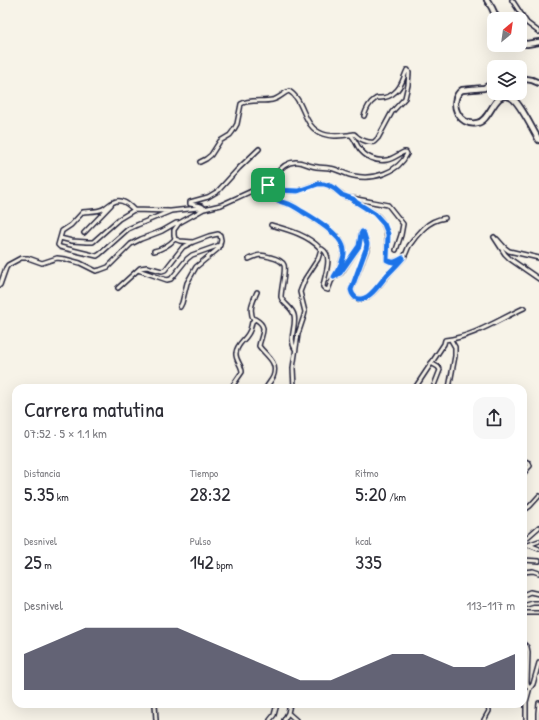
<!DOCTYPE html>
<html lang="es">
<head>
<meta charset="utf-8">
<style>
	:root { --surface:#fff; --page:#f7f7f7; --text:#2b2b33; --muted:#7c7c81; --accent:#22223b }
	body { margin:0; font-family:"Patrick Hand",sans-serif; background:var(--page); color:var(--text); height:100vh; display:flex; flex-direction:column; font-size:15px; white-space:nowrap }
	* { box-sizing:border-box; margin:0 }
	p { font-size:13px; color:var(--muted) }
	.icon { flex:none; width:22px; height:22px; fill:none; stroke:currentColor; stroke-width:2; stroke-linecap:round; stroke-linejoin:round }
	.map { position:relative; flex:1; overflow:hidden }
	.sheet { position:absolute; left:12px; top:384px; width:515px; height:324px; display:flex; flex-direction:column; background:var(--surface); border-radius:12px; box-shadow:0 4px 16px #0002 }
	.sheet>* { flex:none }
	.needle { width:26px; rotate:29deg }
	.tools { position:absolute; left:487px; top:12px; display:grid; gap:8px }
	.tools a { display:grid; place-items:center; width:40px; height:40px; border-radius:8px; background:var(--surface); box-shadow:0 4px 16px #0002; font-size:20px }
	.pin { position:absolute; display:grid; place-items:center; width:34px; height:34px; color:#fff; margin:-17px; border-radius:8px; box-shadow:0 2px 6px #0006 }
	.round { display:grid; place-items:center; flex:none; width:42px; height:42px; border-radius:12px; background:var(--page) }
	.overview { display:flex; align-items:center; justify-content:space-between; height:68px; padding:0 12px }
	h1 { font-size:22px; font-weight:600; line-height:30px }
	.figures { display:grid; grid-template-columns:repeat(3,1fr); gap:6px; height:68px; padding:4px 12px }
	.figures div { display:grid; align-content:center }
	.figures b { font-size:20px; font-weight:600 }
	.figures small { font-size:11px; font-weight:400 }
	.figures p { font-size:11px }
	.chart { height:112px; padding:8px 12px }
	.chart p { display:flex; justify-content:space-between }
	.chart svg { width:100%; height:72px; margin-top:4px; fill:var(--accent); opacity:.7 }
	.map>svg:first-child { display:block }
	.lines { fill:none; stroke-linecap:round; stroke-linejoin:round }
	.street-casing { stroke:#22223b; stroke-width:6 }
	.primary-casing { stroke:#22223b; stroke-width:8 }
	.street { stroke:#f7f3e8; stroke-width:3 }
	.primary { stroke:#f7f3e8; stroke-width:4.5 }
	.route-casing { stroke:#fff; stroke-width:8 }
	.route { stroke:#1a73e8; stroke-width:5 }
</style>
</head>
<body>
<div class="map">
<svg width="539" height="720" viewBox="0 0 539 720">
	<rect width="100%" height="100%" fill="#f7f3e8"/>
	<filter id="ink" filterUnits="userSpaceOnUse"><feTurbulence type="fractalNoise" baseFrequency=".025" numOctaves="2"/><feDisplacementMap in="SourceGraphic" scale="8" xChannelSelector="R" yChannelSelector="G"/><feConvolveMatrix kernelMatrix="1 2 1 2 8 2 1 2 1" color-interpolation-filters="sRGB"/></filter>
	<g filter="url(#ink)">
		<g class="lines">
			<defs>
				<path id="street" d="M512 0 527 23 539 32
					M497 47 498 45
					M200 162 206 159 211 155 220 141 230 135 233 131 237 124 241 104C248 99 263 102 272 100 279 99 283 93 289 91 305 100 302 127 323 134 331 137 339 136 348 135 350 135 352 134 354 134 356 135 357 137 359 138 364 141 368 143 374 142L378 138 392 112 405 98 408 85 409 73 408 70H407C403 78 402 87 395 92 391 96 386 98 380 98 376 98 377 97 374 100 369 103 366 110 364 116
					M353 199C359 206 368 208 374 213 391 226 387 242 387 260 393 264 396 261 402 259
					M203 207 201 206 190 204V202L208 197 218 191 239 168 259 149
					M134 210C129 205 122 198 114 202 110 203 107 207 103 209 97 212 89 211 83 212L71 225 62 231 58 245 60 247 97 256 100 254 128 229 137 225 171 211 198 208 204 209
					M271 225C289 230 308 235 321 249
					M84 233 111 205
					M494 237 505 254 510 259 539 279
					M60 238 72 241 87 242H93L119 219 134 210 169 211
					M497 239 505 248 509 251 539 258
					M154 251C163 249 169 245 175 239
					M249 259C258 255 260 254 270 257 274 258 282 260 284 265 286 270 281 289 281 297 283 304 292 307 294 315 297 326 288 338 295 349
					M138 270 167 280 171 279 187 259 192 255 220 245
					M335 276C339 268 345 258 344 249 342 235 313 218 301 211 297 209 294 206 290 204 289 204 285 203 284 203 278 201 271 195 268 189 269 183 271 180 275 175 279 170 287 162 295 162 300 161 307 165 312 166 319 168 327 167 334 169 341 171 347 175 354 176 373 180 398 173 407 154L406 152H404C399 154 393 159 387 160 376 162 365 157 359 148 356 144 355 139 351 135
					M0 285 6 268 8 265 21 258H28L42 263 57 258 65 259 80 263 96 271 100 270 108 267 131 244 141 239 149 236 162 231 176 223H179
					M118 288 140 268 147 267 162 271 165 270 183 247 193 242
					M180 307 182 303 187 283 196 267 219 248 221 240 220 235 218 234 209 236 193 242 180 241 175 239 174 235V230L179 223 204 209 221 205 265 185H268L277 190 293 191H298L306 188 317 184H324L330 186 346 197 388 205 403 224 401 235 396 250
					M254 320C248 310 253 301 257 292
					M431 363 438 367 440 370 433 388
					M231 388 242 372C242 365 235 360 236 353 237 344 244 341 248 334 251 330 251 326 252 322L255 319C269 327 261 334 259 346 266 356 279 362 273 377 271 381 268 384 266 388
					M294 388 293 368 298 334 304 316 305 312 300 292 305 279 318 259 321 249H322C334 256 324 276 323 287L325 289 328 290 331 282 334 277 341 273 359 246 361 233 362 232 364 234 367 244V249L351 290C352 294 353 296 356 298 368 304 380 283 387 276 392 269 399 264 404 257 406 254 407 250 409 246 413 240 418 234 423 229 429 223 437 219 445 218
					M415 388 444 344 445 340C473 337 498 320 524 308
					M449 388 455 356V347L451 340
					M523 460 529 463 530 466 528 468
					M523 465H525L528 468 523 474
					M523 511 530 506 539 496
					M523 541 539 527
					M529 545 539 549
					M523 547 539 541
					M523 560 539 561
					M523 572 533 571 539 573
					M523 595 530 592 539 594
					M523 606 533 603H539
					M523 613H539
					M523 643 527 647 528 652 527 682 528 687H531L533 684 539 663
					M155 704 156 720
					M288 713 296 720
					M270 720 274 715 277 704
					M284 720 288 713 290 704
					M484 720 489 711 488 704
					M526 720V702L530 687
					M538 720V713L539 703"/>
				<path id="primary" d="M487 0 492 8 497 19
					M520 43 527 44 539 42
					M520 78 532 80 539 83
					M494 80 488 86 484 88 462 90C447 101 459 127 477 123 491 121 494 90 510 97 519 100 533 131 539 140"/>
			</defs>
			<use href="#street" class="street-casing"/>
			<use href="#primary" class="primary-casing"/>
			<use href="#street" class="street"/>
			<use href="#primary" class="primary"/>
		</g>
	</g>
	<g class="lines" filter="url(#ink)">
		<defs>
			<path id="route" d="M318 184H324L330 186 335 189 342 195 353 199 356 202 375 214 384 224 388 234 387 260C393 264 398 261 403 258 398 264 393 269 388 274 381 281 368 304 356 298 353 296 352 294 351 290L366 249 367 244 364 234 362 232 361 234 359 246 340 273 334 277C338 270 345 260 344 251 344 236 315 219 303 212 298 209 294 206 289 204 285 203 282 203 278 200 273 196 268 192 268 185L277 190 298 191Z"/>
		</defs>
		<use href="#route" class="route-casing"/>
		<use href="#route" class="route"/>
	</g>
</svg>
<div class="tools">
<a><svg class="needle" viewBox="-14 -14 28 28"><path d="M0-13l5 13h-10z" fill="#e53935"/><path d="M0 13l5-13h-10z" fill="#7c7c81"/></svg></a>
<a><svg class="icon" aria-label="layers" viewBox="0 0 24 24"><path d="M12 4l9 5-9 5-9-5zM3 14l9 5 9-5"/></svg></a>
</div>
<div class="pin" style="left:268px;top:185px;background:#1e9e55"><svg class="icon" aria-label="arrive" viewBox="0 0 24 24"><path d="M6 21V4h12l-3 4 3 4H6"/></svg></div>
<section class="sheet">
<div class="overview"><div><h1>Carrera matutina</h1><p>07:52 · 5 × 1.1 km</p></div><a class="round"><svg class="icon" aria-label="share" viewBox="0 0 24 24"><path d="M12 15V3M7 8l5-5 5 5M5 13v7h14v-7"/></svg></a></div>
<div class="figures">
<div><p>Distancia</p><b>5.35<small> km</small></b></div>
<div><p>Tiempo</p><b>28:32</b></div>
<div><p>Ritmo</p><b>5:20<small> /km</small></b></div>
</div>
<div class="figures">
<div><p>Desnivel</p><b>25<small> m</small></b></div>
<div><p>Pulso</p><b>142<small> bpm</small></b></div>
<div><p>kcal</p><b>335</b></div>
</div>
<div class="chart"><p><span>Desnivel</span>113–117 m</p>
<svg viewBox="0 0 160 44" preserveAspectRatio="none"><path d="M0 44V22L10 14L20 6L30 6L40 6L50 6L60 14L70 22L80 30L90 38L100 38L110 30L120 22L130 22L140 30L150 30L160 22V44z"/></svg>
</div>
</section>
</div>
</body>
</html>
